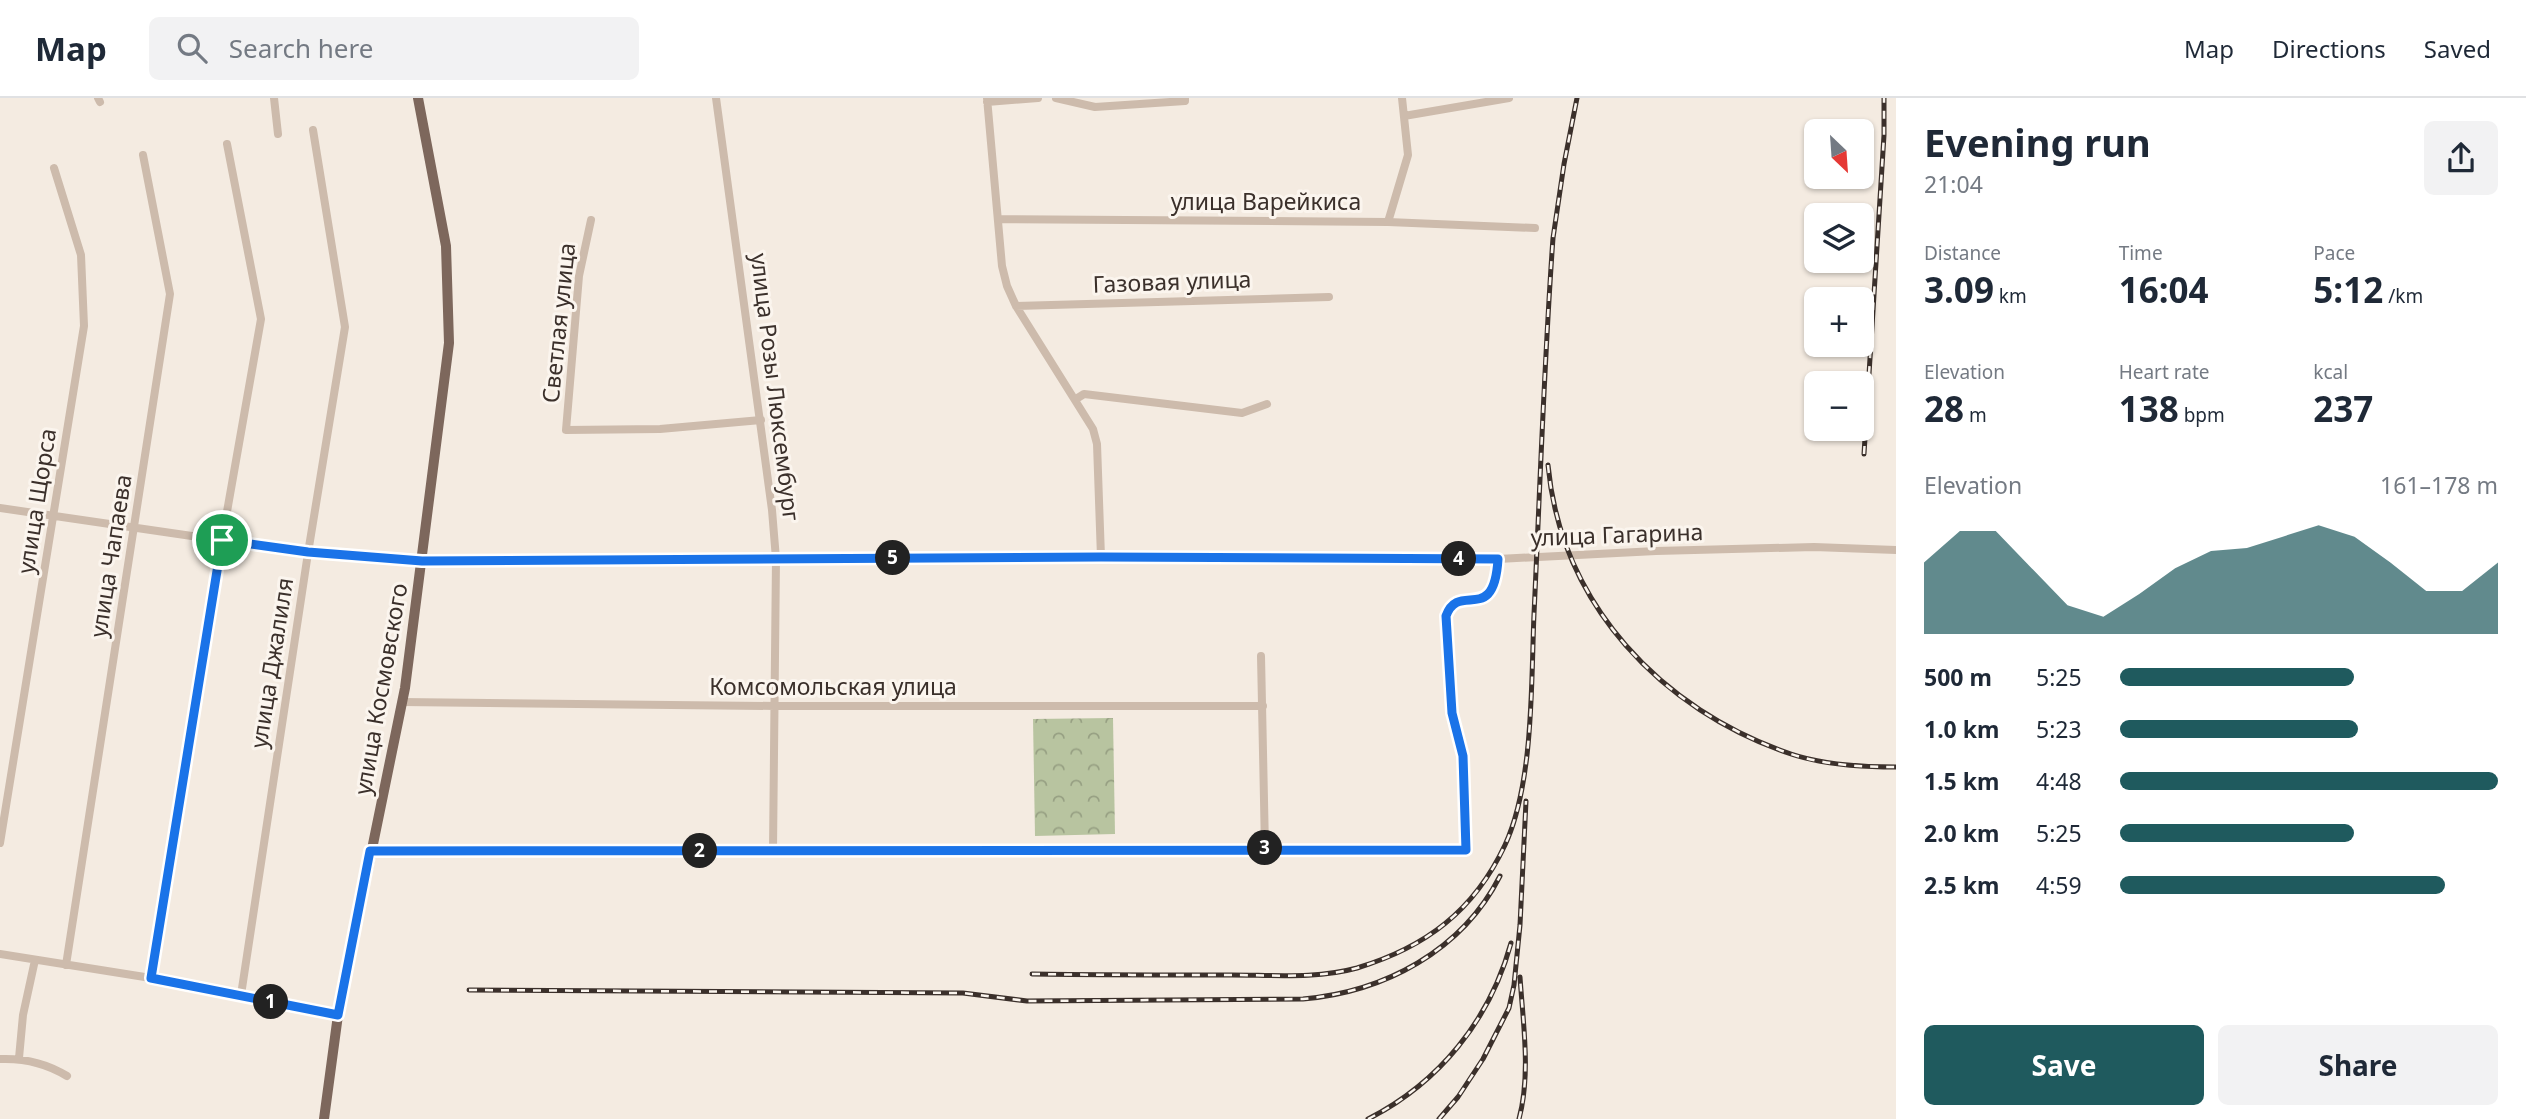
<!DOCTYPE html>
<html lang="en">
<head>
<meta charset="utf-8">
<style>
	:root { --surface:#fff; --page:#f2f2f3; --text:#1f2937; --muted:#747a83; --line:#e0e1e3; --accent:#1f5a5e }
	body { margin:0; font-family:"Noto Sans",sans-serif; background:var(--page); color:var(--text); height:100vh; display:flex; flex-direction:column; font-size:26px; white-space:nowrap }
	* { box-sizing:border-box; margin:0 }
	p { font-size:23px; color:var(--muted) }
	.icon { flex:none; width:38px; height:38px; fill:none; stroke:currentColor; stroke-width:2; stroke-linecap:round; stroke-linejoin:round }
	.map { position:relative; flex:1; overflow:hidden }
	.panel { display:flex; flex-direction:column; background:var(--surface); width:630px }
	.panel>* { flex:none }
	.needle { width:46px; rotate:155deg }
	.fabs { position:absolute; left:1804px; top:21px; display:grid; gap:14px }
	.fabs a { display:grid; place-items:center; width:70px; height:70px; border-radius:10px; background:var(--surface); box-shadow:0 2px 5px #0004; font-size:35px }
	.pin { position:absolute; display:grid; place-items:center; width:60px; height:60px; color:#fff; margin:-30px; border:4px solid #fff; border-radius:50%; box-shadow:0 2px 7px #0007 }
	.km { position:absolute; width:35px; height:35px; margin:-18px; border-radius:50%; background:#222; color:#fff; font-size:19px; line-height:35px; text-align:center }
	.round { display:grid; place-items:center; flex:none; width:74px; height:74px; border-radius:10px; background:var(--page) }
	.summary { display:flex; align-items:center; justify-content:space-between; height:119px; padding:0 28px }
	h1 { font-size:38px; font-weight:700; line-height:52px }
	.stats { display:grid; grid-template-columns:repeat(3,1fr); gap:10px; height:119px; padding:7px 28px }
	.stats div { display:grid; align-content:center }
	.stats b { font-size:35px; font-weight:700 }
	.stats small { font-size:19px; font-weight:400 }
	.stats p { font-size:19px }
	.chart { height:196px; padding:14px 28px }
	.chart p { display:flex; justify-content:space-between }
	.chart svg { width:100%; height:126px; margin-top:7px; fill:var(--accent); opacity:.7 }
	.primary-button { display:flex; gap:14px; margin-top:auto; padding:14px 28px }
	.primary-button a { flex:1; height:80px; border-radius:10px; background:var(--accent); color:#fff; font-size:28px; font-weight:700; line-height:80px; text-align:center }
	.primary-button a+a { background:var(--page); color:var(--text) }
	ul { padding:0 28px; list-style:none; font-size:23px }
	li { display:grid; grid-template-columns:112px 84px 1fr; align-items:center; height:52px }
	li i { height:18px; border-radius:9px; background:var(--accent) }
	header { display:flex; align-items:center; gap:42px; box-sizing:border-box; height:98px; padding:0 35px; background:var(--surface); border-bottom:2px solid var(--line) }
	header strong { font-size:33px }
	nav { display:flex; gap:38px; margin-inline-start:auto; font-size:24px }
	.search { width:490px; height:63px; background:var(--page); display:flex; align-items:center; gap:18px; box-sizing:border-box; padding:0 24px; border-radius:10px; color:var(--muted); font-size:26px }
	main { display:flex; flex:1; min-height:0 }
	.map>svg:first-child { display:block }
	.park { fill:url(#park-crowns) }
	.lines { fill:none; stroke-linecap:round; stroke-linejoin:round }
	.minor { stroke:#cdbbac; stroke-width:8 }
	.major { stroke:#7d675c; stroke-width:10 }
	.rail-casing { stroke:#3b302b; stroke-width:5 }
	.rail { stroke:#fbf5ee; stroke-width:2.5; stroke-dasharray:8; stroke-linecap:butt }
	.route-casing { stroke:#fff; stroke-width:14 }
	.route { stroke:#1a73e8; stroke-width:9 }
	.labels { text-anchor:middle; stroke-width:6; stroke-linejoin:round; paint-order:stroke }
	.street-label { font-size:23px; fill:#3b302b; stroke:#fbf5ee }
</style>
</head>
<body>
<header>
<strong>Map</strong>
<div class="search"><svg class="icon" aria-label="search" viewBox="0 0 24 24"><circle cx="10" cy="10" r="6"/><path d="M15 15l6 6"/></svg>Search here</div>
<nav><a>Map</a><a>Directions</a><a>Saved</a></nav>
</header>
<main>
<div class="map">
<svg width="1896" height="1021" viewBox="0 0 1896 1021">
	<defs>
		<pattern id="park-crowns" width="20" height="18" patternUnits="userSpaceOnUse" patternTransform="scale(1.75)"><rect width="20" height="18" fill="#b8c4a0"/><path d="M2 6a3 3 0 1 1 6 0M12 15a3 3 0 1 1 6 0" fill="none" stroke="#97a083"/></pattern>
	</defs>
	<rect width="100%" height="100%" fill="#f4ebe1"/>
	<path class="park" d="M1113 620 1115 736 1035 738 1033 621Z"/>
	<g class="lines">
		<path class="minor" d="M98 0 100 4
			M274 0 278 36
			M716 0 772 412 776 461 773 752
			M987 0 1002 168 1007 188 1016 208 1093 331 1097 346 1101 459
			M1056 0 1095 9 1185 3V0
			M987 4 1038 0
			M1404 18 1509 0
			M998 121 1388 124 1535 130
			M591 122 579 178 566 332 660 331 761 322
			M1388 124 1408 57 1402 0
			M1016 208 1329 199
			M1076 301 1084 296 1242 315 1267 306
			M0 410 308 455 422 463 1101 459 1498 461 1656 453 1814 449 1896 452
			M1261 558 1265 750
			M402 604 775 608H1263
			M0 745 84 228 81 157 54 70
			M370 753 1466 752 1463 658 1452 615 1446 518C1455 492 1481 510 1492 493 1498 484 1498 471 1498 461
			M0 856 151 880 338 917
			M66 867 170 196 143 57
			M151 880 222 442 261 221 227 46
			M241 897 308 455 345 229 313 32
			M19 960 23 917 35 862
			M0 961C25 960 46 965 67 978"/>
		<path class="major" d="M324 1021 338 917 405 590 449 245 446 148 418 0"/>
		<defs>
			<path id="rail" d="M1864 356 1884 37V0
				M1548 367C1561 506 1661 612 1791 656 1824 667 1861 669 1896 669
				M1032 876C1099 877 1165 877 1232 877 1273 877 1317 881 1357 870 1426 849 1474 813 1505 747 1534 684 1531 584 1534 516 1540 390 1544 265 1553 140L1564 66 1577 0
				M469 892 963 895 1027 903 1303 901C1384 894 1462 853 1500 778
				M1368 1021C1439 985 1490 922 1511 845
				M1439 1021 1458 999 1483 961 1509 910 1514 887 1520 827 1526 703
				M1519 1021C1531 976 1523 925 1520 879"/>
		</defs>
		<use href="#rail" class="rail-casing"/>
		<use href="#rail" class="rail"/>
	</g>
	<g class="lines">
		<defs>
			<path id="route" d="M222 442 308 454 422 463 1101 459 1498 461C1494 529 1459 482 1446 518L1452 615 1463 658 1466 752 370 753 338 917 151 880Z"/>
		</defs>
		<use href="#route" class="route-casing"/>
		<use href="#route" class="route"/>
	</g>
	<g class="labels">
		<g class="street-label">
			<text x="1266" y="112">улица Варейкиса</text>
			<text transform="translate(1172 184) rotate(-2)" y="8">Газовая улица</text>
			<text transform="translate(559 225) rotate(-84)" y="8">Светлая улица</text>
			<text transform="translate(775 289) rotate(83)" y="8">улица Розы Люксембург</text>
			<text transform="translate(37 403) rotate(-81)" y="8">улица Щорса</text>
			<text transform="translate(1617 437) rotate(-2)" y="8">улица Гагарина</text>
			<text transform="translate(111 458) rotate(-81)" y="8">улица Чапаева</text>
			<text transform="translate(272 565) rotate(-81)" y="8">улица Джалиля</text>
			<text x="833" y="597">Комсомольская улица</text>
			<text transform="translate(381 591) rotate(-80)" y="8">улица Космовского</text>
		</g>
	</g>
</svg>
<div class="fabs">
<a><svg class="needle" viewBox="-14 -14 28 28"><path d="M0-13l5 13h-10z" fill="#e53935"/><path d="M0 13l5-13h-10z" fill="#747a83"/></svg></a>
<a><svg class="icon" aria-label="layers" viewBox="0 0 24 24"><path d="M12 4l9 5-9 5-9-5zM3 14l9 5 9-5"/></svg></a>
<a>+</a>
<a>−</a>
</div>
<div class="pin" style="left:222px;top:442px;background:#1e9e55"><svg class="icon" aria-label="arrive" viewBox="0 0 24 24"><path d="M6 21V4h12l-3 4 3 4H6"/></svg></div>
<b class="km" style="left:271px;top:904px">1</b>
<b class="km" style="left:700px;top:753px">2</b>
<b class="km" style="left:1265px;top:750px">3</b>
<b class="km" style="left:1459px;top:461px">4</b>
<b class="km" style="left:893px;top:460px">5</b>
</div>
<section class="panel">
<div class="summary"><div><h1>Evening run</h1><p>21:04</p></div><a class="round"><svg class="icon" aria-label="share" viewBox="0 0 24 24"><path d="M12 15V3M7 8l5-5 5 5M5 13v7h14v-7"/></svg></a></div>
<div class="stats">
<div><p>Distance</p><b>3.09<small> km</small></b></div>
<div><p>Time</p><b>16:04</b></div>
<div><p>Pace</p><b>5:12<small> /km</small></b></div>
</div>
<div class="stats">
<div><p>Elevation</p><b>28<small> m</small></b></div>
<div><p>Heart rate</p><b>138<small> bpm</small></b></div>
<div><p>kcal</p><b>237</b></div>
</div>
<div class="chart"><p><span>Elevation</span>161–178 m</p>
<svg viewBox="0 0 160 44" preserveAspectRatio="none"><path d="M0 44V19L10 8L20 8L30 21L40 34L50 38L60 30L70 21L80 15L90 14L100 10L110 6L120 10L130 19L140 29L150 29L160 19V44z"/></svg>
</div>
<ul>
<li><b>500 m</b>5:25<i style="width:62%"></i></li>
<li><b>1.0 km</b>5:23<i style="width:63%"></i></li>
<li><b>1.5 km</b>4:48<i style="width:100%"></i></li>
<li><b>2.0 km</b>5:25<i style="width:62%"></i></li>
<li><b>2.5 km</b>4:59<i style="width:86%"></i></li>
</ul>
<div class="primary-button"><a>Save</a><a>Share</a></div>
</section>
</main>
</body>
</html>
